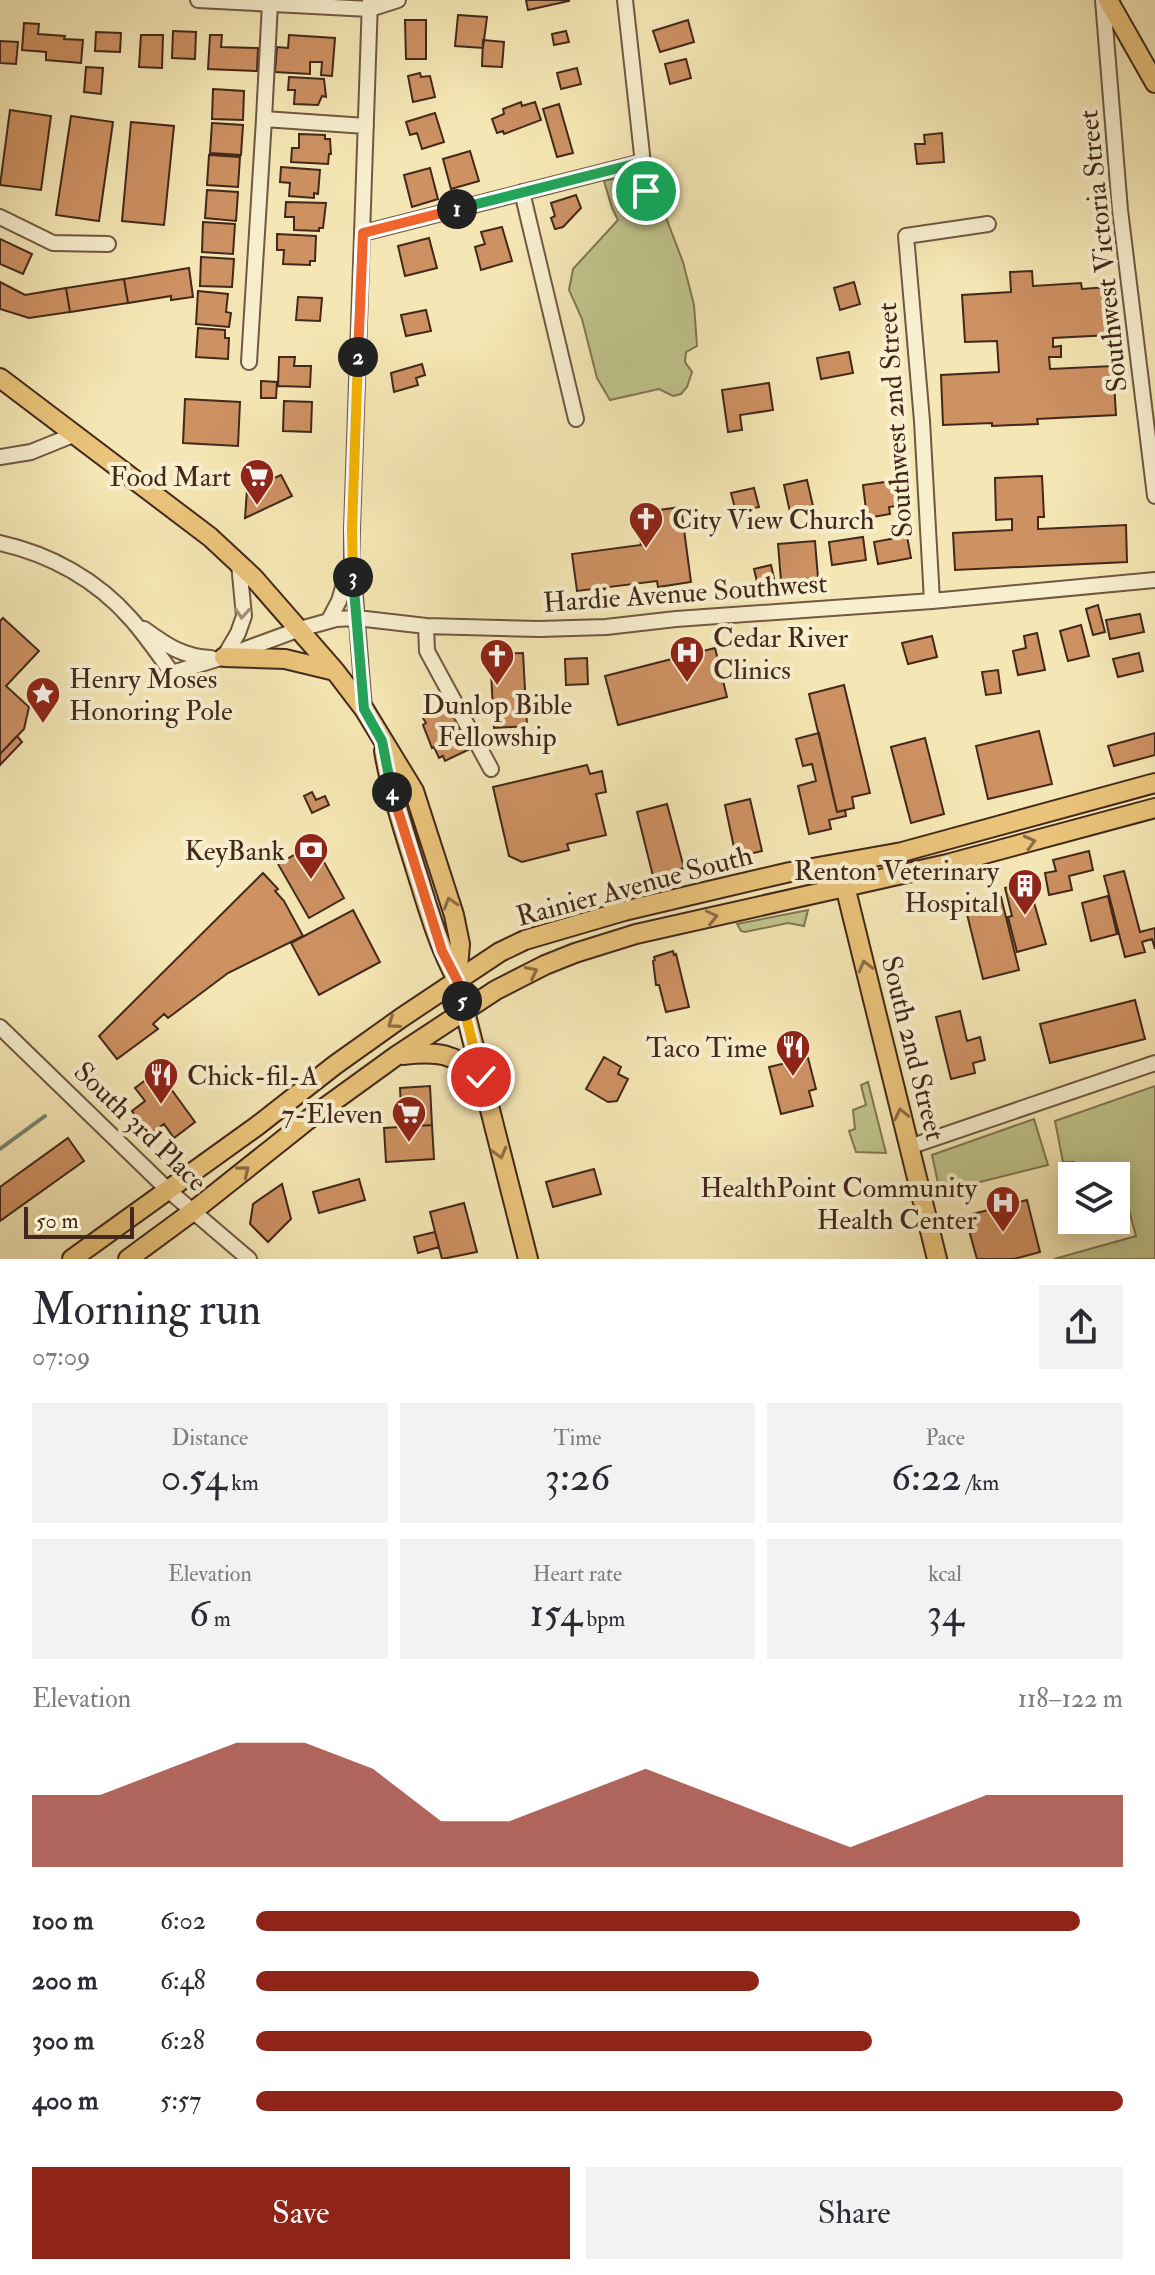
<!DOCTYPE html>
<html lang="en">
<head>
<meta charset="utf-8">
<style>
	:root { --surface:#fff; --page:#f2f2f3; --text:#2b2b33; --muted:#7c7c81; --accent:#8f2418 }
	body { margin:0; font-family:"IM FELL Double Pica",serif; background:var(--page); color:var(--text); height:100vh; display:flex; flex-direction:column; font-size:30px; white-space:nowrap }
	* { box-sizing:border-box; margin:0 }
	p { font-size:26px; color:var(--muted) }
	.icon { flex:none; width:44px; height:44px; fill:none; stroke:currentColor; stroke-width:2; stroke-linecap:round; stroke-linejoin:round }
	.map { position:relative; height:1259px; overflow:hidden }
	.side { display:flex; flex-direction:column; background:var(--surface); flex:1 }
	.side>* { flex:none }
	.controls { position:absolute; left:1058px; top:1162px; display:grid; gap:16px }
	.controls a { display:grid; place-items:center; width:72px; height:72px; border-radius:0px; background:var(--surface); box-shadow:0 4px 20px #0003; font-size:40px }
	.scale { position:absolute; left:24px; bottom:20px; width:110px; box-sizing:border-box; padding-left:8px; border:4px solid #43281b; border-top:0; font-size:22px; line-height:28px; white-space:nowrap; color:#43281b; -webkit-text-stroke:6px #f8efcf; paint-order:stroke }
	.pin { position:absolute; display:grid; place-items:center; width:68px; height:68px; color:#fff; margin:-34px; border:4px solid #fff; border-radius:50%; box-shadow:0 2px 8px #0007 }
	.km { position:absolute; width:40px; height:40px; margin:-20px; border-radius:50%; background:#222; color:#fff; font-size:22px; line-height:40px; text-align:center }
	.round { display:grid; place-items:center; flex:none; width:84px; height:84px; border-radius:0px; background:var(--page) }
	.summary { display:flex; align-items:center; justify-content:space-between; height:136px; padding:0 32px }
	h1 { font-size:44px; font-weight:600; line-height:60px }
	.metrics { display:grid; grid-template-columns:repeat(3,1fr); gap:12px; height:136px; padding:8px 32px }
	.metrics div { display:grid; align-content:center; border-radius:0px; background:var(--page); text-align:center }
	.metrics b { font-size:40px; font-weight:600 }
	.metrics small { font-size:22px; font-weight:400 }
	.metrics p { font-size:22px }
	.chart { height:224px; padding:16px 32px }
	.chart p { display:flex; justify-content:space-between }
	.chart svg { width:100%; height:144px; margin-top:8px; fill:var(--accent); opacity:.7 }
	.primary-button { display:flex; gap:16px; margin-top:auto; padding:16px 32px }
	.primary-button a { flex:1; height:92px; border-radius:0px; background:var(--accent); color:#fff; font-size:32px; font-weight:600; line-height:92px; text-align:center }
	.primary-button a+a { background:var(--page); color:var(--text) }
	ul { padding:0 32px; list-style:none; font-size:26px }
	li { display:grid; grid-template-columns:128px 96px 1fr; align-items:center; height:60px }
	li i { height:20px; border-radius:10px; background:var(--accent) }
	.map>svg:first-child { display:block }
	.green { fill:#c0c48b; stroke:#827653; stroke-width:2 }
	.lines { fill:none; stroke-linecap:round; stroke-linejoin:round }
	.stream { stroke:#798470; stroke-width:4 }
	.building { fill:#cd9162; stroke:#43281b; stroke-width:2 }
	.minor-casing { stroke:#705842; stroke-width:18 }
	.major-casing { stroke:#43281b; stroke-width:22 }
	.minor { stroke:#f8efcf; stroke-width:14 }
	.major { stroke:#eac47a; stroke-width:18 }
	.oneway { stroke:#9e8c75 }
	.oneway2 { stroke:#8e6e46 }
	.split-1-casing { stroke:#fff; stroke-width:16 }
	.split-2-casing { stroke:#fff; stroke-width:16 }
	.split-3-casing { stroke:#fff; stroke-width:16 }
	.split-4-casing { stroke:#fff; stroke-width:16 }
	.split-5-casing { stroke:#fff; stroke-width:16 }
	.split-6-casing { stroke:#fff; stroke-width:16 }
	.split-1 { stroke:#22a559; stroke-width:10 }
	.split-2 { stroke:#f0652b; stroke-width:10 }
	.split-3 { stroke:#f5b400; stroke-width:10 }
	.split-4 { stroke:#22a559; stroke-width:10 }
	.split-5 { stroke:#f0652b; stroke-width:10 }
	.split-6 { stroke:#f5b400; stroke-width:10 }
	.labels { text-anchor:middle; stroke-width:8; stroke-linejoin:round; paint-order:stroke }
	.street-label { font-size:28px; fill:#43281b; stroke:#f8efcf }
	.poi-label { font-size:28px; fill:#43281b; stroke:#f8efcf; text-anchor:end }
</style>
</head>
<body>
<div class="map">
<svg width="1155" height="1259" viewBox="0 0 1155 1259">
	<rect width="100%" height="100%" fill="#f5e7b5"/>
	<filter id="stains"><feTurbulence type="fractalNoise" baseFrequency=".0025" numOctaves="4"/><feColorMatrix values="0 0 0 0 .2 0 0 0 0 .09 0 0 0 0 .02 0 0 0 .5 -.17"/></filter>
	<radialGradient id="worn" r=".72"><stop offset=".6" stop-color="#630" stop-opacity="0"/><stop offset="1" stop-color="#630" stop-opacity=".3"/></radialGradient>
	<path class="green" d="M627 176 640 193 655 189 683 262 694 305 697 346 686 352 685 362 692 372 687 387 681 394 673 396 659 389 610 400 597 378 582 319 569 290 573 269 618 220 612 208 604 181Z
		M808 910 804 926 788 923 745 932 741 931 737 924Z
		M868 1082 886 1153 856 1152 849 1131 855 1129 853 1110 866 1105 861 1085Z
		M1155 1086V1259H1054L1136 1236 1127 1203 1117 1206 1116 1176H1078L1074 1162H1063L1055 1121Z
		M1034 1119 1048 1165 940 1192 932 1155Z"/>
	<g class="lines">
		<path class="stream" d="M0 1149 45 1116"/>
	</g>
	<path class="building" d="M526 0H569V1L528 10Z
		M458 15 487 17 483 48 455 46Z
		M405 20H426V59H406Z
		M688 20 694 42 660 52 653 31Z
		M24 23 39 24 38 34 65 36 64 39 83 40 81 63 46 60V52L22 50Z
		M173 31 196 32 195 59 172 58Z
		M566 31 569 42 554 45 552 34Z
		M96 32 121 33 120 52 95 51Z
		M141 35H163L162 68 139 67Z
		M210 35H222L221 47 258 48 257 71 208 69Z
		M289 35 335 38 332 76 321 75 322 62H310V74L275 72 277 47 288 48Z
		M483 40 504 42 502 67 482 66Z
		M0 41 18 42 16 64 0 63Z
		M686 59 691 78 670 84 665 64Z
		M86 67 103 68 101 94 84 92Z
		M577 68 581 84 561 89 557 73Z
		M420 73 421 77 430 76 435 97 413 102 408 76Z
		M289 77 324 79 326 97 322 96 318 105 294 104 295 90H288Z
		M213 89 244 91 243 120 212 119Z
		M521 102 522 106 535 102 541 120 504 134 503 131 497 133 492 119 504 114 503 109Z
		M559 104 573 153 557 157 543 109Z
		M10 110 51 116 41 190 0 185Z
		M435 113 444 142 422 149 417 133 410 135 406 122Z
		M71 116 113 122 99 221 56 215Z
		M131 122 174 126 164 225 122 221Z
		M212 123 243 125 241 155 210 153Z
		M942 133 944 162 917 164 915 144H925L924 135Z
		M299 134 325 135V139H330L331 154H329L328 164 291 162 292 148H299Z
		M470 151 479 181 451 189 443 159Z
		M209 155 240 157 238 187 207 185Z
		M281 167 320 170 318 194 314 193V198L289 196 290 183 280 182Z
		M430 168 438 199 412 207 404 175Z
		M207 190 238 192 236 221 205 218Z
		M576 195 581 208 563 227 555 229 551 218 555 216 551 203Z
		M286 202 326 203 323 228H319V231L294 230V217H285Z
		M203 222 235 224 233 254 202 252Z
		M502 227 512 261 481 270 475 247 485 244 481 232Z
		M277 234 316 236 315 261H310V265L283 264 284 250H277Z
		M429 238 437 268 405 276 398 246Z
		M0 239 32 254 23 274 0 264Z
		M201 257 234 259 232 287 200 286Z
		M189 268 193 297 171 300V296L128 303 124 279Z
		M1032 271 1033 286 1081 283 1082 289 1107 287 1110 335 1053 338V347L1061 346V357H1049L1050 369 1113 366 1116 415 1037 419 1038 424 992 426V423L943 425 941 375 999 372 997 341 965 342 962 295 1011 292 1010 272Z
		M124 279 128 303 70 312 66 288Z
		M0 282 25 295 66 288 70 312 29 318 0 309Z
		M854 282 860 304 840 310 834 288Z
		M198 291 228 294 226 312 231 313 229 327 196 324Z
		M298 297 322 298 320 321 296 320Z
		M426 310 431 331 406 336 401 315Z
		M198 328 225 330V338H229L228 359 196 357Z
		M849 352 853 373 821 379 817 358Z
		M279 357H295L294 366H311L310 387 278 386Z
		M422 364 425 375 416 378 418 385 394 392 391 373Z
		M261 381 277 382 276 398H261Z
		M769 383 773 410 740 415 742 430 728 432 722 390Z
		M185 399 240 402 238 446 183 443Z
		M284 401 312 402 311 432 283 431Z
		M281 475 292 496 245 518 247 490Z
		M1042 476 1044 517H1038V529L1126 525 1127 562 955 570 953 533 1012 530V519L996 520 995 478Z
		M807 480 813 506 790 512 784 485Z
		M900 480 903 505 889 507 890 514 867 518 863 485Z
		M754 488 759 507 736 512 731 493Z
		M681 507 691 582 658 587 657 581 577 591 572 554 641 545 637 513Z
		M907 536 911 558 878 564 874 542Z
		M863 537 866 560 832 565 829 542Z
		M815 541 818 578 781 581 778 544Z
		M771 565 775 583 758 586 754 569Z
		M1098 605 1105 632 1093 635 1086 609Z
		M1140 614 1144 632 1110 639 1106 620Z
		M3 618 39 651 6 686 29 707 24 729 0 754V621Z
		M1081 625 1089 656 1068 661 1060 631Z
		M1037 633 1045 670 1018 675 1013 651 1026 648 1024 636Z
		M932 636 937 657 908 664 902 643Z
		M715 648 727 697 618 725 605 676Z
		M523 653 527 726 494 728 490 654Z
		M1139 653 1143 671 1118 677 1113 659Z
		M587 658 588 684 566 685 565 659Z
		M998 670 1001 693 986 695 982 672Z
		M844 685 870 793 852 797 854 808 837 812 809 694Z
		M448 706 470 749 445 761 443 756 439 758 434 747 432 748 423 725 426 723 423 718Z
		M1039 731 1052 784 988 799 976 746Z
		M819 733 837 812 845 810 846 816 829 820 831 829 809 834 798 786 816 781 812 764 803 766 796 739Z
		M1155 733V755L1114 766 1108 746Z
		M17 736 22 742 0 765V754Z
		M925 738 944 814 911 823 891 747Z
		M587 765 590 774 602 771 606 792 596 794 606 835 567 844 569 850 522 862 509 856 493 787Z
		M312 792 316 800 325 796 329 805 312 813 304 796Z
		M750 799 762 851 736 857 725 805Z
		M667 804 684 868 653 876 637 812Z
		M314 844 344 898 309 918 278 864Z
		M1089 851 1093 870 1069 876 1072 890 1049 895 1045 873 1056 871 1053 860Z
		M1124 871 1140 932 1155 928V949L1152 939 1142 942 1145 952 1125 957 1104 876Z
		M263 873 278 889 275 891 284 901 303 936 228 973 168 1018 164 1014 153 1024 158 1029 117 1059 99 1036Z
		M1028 882 1046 944 1017 952 1008 917 1012 916 1005 888Z
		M1108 896 1117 934 1091 941 1082 903Z
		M1001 897 1019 970 983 979 965 906Z
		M353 910 380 962 319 995 291 943Z
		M673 951 674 955 676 954 689 1007 666 1012 659 985H656L653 961 655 960 654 957Z
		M1135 1000 1145 1039 1050 1063 1040 1024Z
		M960 1011 967 1041 980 1037 985 1060 973 1063 975 1073 951 1079 936 1017Z
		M604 1057 621 1067 618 1074 628 1079 617 1101 608 1102 586 1089Z
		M808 1058 816 1089 809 1091 813 1106 781 1114 769 1067Z
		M158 1071 195 1122 174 1138 164 1124 149 1135 132 1111 145 1101 135 1088Z
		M430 1086 432 1125 402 1127 400 1088Z
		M432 1125 434 1159 386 1162 384 1128Z
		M68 1138 84 1161 0 1221V1187Z
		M594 1169 601 1194 553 1207 546 1182Z
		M359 1179 365 1200 319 1213 313 1192Z
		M282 1184 291 1219 268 1242 250 1224 253 1204Z
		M1027 1200 1040 1252 1014 1259H977L965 1216Z
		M464 1203 477 1252 442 1259 430 1212Z
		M435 1232 439 1247 418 1253 414 1237Z"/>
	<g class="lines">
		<defs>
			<path id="minor" d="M198 0 370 9 398 0
				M625 0 646 191
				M1103 0 1120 210 1155 496
				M264 119 270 3
				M522 192 576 419
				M0 217 53 243 108 244
				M363 233 642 162
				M249 362 264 119 366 126
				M0 457 31 452 73 435
				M0 543C50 554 97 580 131 619 146 636 159 655 172 673L224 657 300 629 336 619 357 618 426 626 539 629 606 627 676 619 932 601 1155 580
				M932 601 922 421 906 236 988 224
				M329 620 339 601 349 567
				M426 626 427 651 491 769
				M144 629C166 645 183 657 211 658
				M224 657 238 633 244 616 239 564
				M364 709 352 559V529L370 0
				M0 1027 168 1190 249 1259
				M909 1147 1155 1063"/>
			<path id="major" d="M1108 0 1155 83
				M0 378 210 537 253 577 335 671 364 709 414 791 454 915 460 944 457 980
				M224 657 285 659 335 671
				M384 751C391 792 404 831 416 870 428 908 438 945 457 980L528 1259
				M843 878 937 1259
				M403 1055C438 1051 454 1053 481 1077
				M72 1259 257 1126 335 1065 401 1018 500 952 525 940 624 911 717 889 790 872 902 852 1155 783
				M128 1259 192 1212 309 1119 396 1056 496 990 545 965 575 953 636 934 947 864 1155 808"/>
		</defs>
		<use href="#minor" class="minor-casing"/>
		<use href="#major" class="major-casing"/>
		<use href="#minor" class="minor"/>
		<use href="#major" class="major"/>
	</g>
	<defs><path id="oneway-chevron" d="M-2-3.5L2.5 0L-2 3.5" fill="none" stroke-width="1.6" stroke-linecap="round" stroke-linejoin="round" transform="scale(2)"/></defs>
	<use class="oneway" href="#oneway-chevron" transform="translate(242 613) rotate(94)"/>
	<g class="oneway2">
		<use href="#oneway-chevron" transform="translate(1030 842) rotate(-15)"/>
		<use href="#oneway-chevron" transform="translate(450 903) rotate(-107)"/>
		<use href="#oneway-chevron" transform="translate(712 917) rotate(-13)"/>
		<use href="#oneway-chevron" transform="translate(865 966) rotate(-104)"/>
		<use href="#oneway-chevron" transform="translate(532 972) rotate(-27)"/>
		<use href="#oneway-chevron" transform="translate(393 1023) rotate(145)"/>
		<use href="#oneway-chevron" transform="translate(901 1114) rotate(-103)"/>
		<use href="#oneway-chevron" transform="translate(500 1153) rotate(75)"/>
		<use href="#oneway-chevron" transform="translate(244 1171) rotate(-39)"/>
	</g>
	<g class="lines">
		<defs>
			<path id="split-1" d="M457 209 642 162 646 191"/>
			<path id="split-2" d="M358 357 363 233 457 209"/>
			<path id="split-3" d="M353 577 352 529 358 357"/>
			<path id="split-4" d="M353 577 364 709 382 741 392 792"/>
			<path id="split-5" d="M392 792 442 951 457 980 462 1001"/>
			<path id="split-6" d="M462 1001 481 1077"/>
		</defs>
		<use href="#split-1" class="split-1-casing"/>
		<use href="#split-2" class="split-2-casing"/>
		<use href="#split-3" class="split-3-casing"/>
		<use href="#split-4" class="split-4-casing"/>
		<use href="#split-5" class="split-5-casing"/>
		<use href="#split-6" class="split-6-casing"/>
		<use href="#split-1" class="split-1"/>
		<use href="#split-2" class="split-2"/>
		<use href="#split-3" class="split-3"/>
		<use href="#split-4" class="split-4"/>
		<use href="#split-5" class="split-5"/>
		<use href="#split-6" class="split-6"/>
	</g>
	<defs>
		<symbol id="supermarket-pin" viewBox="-11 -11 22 30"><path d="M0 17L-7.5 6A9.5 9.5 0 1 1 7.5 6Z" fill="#8f2418" stroke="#f8efcf"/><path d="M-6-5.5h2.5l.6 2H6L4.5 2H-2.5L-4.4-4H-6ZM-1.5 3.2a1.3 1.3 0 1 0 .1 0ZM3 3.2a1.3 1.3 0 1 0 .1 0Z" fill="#fff"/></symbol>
		<symbol id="church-pin" viewBox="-11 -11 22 30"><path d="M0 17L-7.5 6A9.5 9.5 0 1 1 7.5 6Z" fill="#8f2418" stroke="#f8efcf"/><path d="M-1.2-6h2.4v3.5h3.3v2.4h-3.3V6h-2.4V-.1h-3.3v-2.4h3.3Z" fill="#fff"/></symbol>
		<symbol id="hospital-pin" viewBox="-11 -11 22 30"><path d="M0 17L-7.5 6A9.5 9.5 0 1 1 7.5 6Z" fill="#8f2418" stroke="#f8efcf"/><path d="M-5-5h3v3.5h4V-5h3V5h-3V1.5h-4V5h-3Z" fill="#fff"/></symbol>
		<symbol id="sight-pin" viewBox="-11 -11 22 30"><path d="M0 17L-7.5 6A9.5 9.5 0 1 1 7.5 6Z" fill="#8f2418" stroke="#f8efcf"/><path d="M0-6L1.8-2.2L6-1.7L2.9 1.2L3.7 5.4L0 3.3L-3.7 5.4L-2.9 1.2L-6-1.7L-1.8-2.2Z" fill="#fff"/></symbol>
		<symbol id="bank-pin" viewBox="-11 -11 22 30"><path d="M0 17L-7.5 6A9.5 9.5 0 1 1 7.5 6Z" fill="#8f2418" stroke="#f8efcf"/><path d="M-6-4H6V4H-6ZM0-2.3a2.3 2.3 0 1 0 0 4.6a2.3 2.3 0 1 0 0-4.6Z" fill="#fff"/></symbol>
		<symbol id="building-pin" viewBox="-11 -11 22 30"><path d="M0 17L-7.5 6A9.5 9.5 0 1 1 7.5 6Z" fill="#8f2418" stroke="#f8efcf"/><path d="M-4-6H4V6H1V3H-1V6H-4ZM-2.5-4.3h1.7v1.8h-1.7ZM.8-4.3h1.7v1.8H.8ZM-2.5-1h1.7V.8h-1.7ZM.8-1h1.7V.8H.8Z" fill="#fff"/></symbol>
		<symbol id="restaurant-pin" viewBox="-11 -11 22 30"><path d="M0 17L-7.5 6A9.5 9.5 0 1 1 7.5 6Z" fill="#8f2418" stroke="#f8efcf"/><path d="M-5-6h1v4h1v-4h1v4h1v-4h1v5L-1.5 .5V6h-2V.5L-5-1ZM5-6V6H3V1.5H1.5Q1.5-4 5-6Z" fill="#fff"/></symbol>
	</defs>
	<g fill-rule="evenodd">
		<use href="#supermarket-pin" x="237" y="456" width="40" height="54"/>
		<use href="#church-pin" x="626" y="499" width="40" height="54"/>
		<use href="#hospital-pin" x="667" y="633" width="40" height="54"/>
		<use href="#church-pin" x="477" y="636" width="40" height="54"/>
		<use href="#sight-pin" x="23" y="674" width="40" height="54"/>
		<use href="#bank-pin" x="291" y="830" width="40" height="54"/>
		<use href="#building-pin" x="1005" y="866" width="40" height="54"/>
		<use href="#restaurant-pin" x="773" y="1027" width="40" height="54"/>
		<use href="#restaurant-pin" x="141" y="1055" width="40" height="54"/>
		<use href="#supermarket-pin" x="389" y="1093" width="40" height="54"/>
		<use href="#hospital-pin" x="983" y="1183" width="40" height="54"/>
	</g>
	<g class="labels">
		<g class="street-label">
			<text transform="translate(1102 251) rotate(-96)" y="10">Southwest Victoria Street</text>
			<text transform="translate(894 420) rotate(-94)" y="10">Southwest 2nd Street</text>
			<text transform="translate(685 592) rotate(-4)" y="10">Hardie Avenue Southwest</text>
			<text transform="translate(634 885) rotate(-15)" y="10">Rainier Avenue South</text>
			<text transform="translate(914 1048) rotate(76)" y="10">South 2nd Street</text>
			<text transform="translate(141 1126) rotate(44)" y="10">South 3rd Place</text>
		</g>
		<g class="poi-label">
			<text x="231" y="486">Food Mart</text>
			<text x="672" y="529" text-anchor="start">City View Church</text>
			<text x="713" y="647" text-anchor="start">Cedar River<tspan x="713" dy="32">Clinics</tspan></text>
			<text x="69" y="688" text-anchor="start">Henry Moses<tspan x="69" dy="32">Honoring Pole</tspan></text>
			<text x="497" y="714" text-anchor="middle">Dunlop Bible<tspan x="497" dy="32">Fellowship</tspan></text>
			<text x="285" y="860">KeyBank</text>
			<text x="999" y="880">Renton Veterinary<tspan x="999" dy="32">Hospital</tspan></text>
			<text x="767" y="1057">Taco Time</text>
			<text x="187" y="1085" text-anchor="start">Chick-fil-A</text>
			<text x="383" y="1123">7-Eleven</text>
			<text x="977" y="1197">HealthPoint Community<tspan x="977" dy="32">Health Center</tspan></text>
		</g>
	</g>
	<rect width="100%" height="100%" filter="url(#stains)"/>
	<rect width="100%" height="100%" fill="url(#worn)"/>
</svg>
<div class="controls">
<a><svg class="icon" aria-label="layers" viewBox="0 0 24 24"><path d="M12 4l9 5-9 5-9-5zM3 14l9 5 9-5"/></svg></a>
</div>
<div class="scale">50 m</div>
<div class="pin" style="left:646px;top:191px;background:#1e9e55"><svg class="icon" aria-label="arrive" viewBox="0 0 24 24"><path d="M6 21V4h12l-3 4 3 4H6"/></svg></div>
<div class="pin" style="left:481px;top:1077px;background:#d93025"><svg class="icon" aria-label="check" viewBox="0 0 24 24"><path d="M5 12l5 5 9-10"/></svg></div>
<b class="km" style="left:457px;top:209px">1</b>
<b class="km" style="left:358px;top:357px">2</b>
<b class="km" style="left:353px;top:577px">3</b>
<b class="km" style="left:392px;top:792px">4</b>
<b class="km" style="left:462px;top:1001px">5</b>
</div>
<section class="side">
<div class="summary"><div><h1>Morning run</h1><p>07:09</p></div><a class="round"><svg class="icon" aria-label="share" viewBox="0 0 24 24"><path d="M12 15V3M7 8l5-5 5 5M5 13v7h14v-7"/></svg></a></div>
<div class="metrics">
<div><p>Distance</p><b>0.54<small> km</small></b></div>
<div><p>Time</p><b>3:26</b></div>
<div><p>Pace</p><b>6:22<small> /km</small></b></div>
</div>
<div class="metrics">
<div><p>Elevation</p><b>6<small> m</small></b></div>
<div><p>Heart rate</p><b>154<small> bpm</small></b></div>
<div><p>kcal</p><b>34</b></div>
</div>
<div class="chart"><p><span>Elevation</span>118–122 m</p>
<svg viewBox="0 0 160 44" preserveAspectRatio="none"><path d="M0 44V22L10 22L20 14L30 6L40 6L50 14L60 30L70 30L80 22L90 14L100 22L110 30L120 38L130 30L140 22L150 22L160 22V44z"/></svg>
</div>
<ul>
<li><b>100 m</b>6:02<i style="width:95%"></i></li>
<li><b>200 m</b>6:48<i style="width:58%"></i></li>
<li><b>300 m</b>6:28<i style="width:71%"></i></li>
<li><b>400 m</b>5:57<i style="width:100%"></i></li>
</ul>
<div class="primary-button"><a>Save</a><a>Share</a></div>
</section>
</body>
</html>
